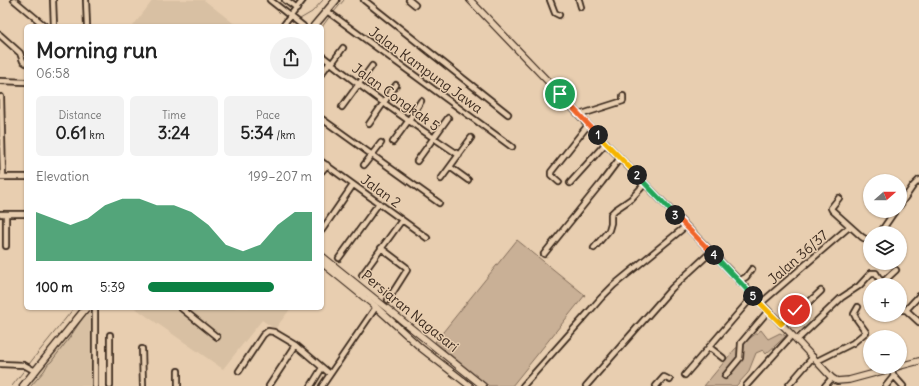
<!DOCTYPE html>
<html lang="en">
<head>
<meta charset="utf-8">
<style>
	:root { --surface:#fff; --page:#f2f2f2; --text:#222; --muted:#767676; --accent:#0b8043 }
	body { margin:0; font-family:Delius,sans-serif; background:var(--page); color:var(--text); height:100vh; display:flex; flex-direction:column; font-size:15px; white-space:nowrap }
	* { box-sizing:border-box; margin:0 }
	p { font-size:13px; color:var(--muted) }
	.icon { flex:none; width:22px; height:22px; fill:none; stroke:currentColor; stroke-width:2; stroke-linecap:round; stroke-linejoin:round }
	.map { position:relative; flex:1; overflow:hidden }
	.sheet { position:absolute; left:24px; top:24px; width:300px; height:286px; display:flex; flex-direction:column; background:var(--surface); border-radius:6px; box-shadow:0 1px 3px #0004 }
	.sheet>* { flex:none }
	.needle { width:26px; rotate:69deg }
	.fabs { position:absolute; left:863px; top:174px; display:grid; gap:8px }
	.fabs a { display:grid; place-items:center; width:44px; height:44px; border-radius:50%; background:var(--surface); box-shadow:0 1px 3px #0004; font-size:20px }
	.pin { position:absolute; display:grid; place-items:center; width:34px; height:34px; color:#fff; margin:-17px; border:2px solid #fff; border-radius:50%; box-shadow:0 1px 4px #0007 }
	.km { position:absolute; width:20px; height:20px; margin:-10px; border-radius:50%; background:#222; color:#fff; font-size:11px; line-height:20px; text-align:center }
	.round { display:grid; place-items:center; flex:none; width:42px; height:42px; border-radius:21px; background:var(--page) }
	.summary { display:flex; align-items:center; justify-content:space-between; height:68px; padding:0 12px }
	h1 { font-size:22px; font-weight:800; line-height:30px }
	.figures { display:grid; grid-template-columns:repeat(3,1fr); gap:6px; height:68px; padding:4px 12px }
	.figures div { display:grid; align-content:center; border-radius:6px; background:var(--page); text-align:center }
	.figures b { font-size:17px; font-weight:800 }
	.figures small { font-size:11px; font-weight:400 }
	.figures p { font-size:11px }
	.chart { height:112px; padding:8px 12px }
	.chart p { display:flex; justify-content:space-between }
	.chart svg { width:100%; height:72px; margin-top:4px; fill:var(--accent); opacity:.7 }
	ul { padding:0 12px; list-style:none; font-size:13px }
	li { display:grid; grid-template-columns:64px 48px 1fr; align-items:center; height:30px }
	li i { height:10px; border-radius:5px; background:var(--accent) }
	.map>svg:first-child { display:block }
	.built { fill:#d8c0a3 }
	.green { fill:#c9b096; stroke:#826d5a }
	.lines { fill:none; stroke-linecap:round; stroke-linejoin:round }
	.stream { stroke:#776451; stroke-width:1 }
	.minor-casing { stroke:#3b2a1e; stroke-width:8 }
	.tertiary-casing { stroke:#3b2a1e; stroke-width:8 }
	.secondary-casing { stroke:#3b2a1e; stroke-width:9 }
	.minor { stroke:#e8ceb0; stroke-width:4.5 }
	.tertiary { stroke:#e8ceb0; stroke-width:5.5 }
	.secondary { stroke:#e8ceb0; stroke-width:6 }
	.split-1-casing { stroke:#fff; stroke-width:8 }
	.split-2-casing { stroke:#fff; stroke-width:8 }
	.split-3-casing { stroke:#fff; stroke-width:8 }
	.split-4-casing { stroke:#fff; stroke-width:8 }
	.split-5-casing { stroke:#fff; stroke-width:8 }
	.split-6-casing { stroke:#fff; stroke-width:8 }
	.split-1 { stroke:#f0652b; stroke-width:5 }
	.split-2 { stroke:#f5b400; stroke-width:5 }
	.split-3 { stroke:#22a559; stroke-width:5 }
	.split-4 { stroke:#f0652b; stroke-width:5 }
	.split-5 { stroke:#22a559; stroke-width:5 }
	.split-6 { stroke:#f5b400; stroke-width:5 }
	.labels { text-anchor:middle; stroke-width:3; stroke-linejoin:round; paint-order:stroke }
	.street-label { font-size:14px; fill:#3b2a1e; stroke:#e8ceb0 }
</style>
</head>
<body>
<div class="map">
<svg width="919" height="386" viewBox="0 0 919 386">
	<rect width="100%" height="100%" fill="#e8ceb0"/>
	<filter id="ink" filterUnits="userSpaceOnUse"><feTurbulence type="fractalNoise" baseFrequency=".025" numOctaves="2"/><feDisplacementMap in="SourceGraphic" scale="8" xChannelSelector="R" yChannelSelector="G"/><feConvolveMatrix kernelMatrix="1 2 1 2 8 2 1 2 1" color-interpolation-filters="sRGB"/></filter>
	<g filter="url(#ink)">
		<path class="built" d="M153 0H204L237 26H133Z
			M89 308H93V386H27Z
			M135 308H291L275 329 262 320 223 369Z"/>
		<path class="green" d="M517 240 585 295 512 386H489L435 342Z
			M761 330 768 339 780 333 786 336 766 354 763 350 756 353 748 373 736 386H704L735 349Z"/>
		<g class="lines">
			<path class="stream" d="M334 12 344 0
				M298 21 300 19 312 12 323 0
				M322 27 330 16
				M29 364 74 308
				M12 386 26 368
				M31 386 44 371 48 364 51 362 68 340 82 319"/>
			<defs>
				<path id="minor" d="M14 0 45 26
					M53 0 54 26
					M86 0 87 26
					M270 0 303 26
					M285 0 297 9
					M364 0 508 114
					M409 0 415 5
					M550 0 555 13 559 15
					M579 0 581 7
					M327 11 512 147
					M283 26 303 0
					M0 35 20 53 23 61 26 63
					M322 56C366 91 412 124 459 155
					M332 63 343 48
					M322 73 330 62
					M0 81 26 82
					M1 97 3 177
					M342 107 372 66
					M579 115 623 101V96
					M322 119 439 203
					M369 124 396 85
					M393 142 409 120 421 101
					M417 161 448 118
					M322 162 427 238
					M364 165 381 143
					M450 167 468 180
					M322 171 327 165
					M0 177H26
					M441 179 471 138
					M559 182 551 175V172L588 125
					M570 183 606 143
					M839 198 831 208 832 210 862 237 867 240H870
					M900 205 913 186 919 180
					M0 214H26
					M6 214V246
					M322 230 353 185
					M880 233 895 211
					M381 248 406 267 407 270 388 300
					M594 248 609 230 611 223V214L615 210 631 199 642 187V180
					M544 254 602 182 620 158
					M339 258 379 203
					M362 275 402 220
					M739 281 746 277 752 269
					M881 285V284L896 270
					M761 303 849 227
					M95 308V386
					M181 308 217 337
					M900 310H906L919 322
					M906 310 919 296
					M781 324C788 317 795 305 805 306L821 291
					M110 335V386
					M797 340 841 298 859 286 871 273H876L880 280 881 284
					M709 347 723 358
					M142 349 143 386
					M817 361 853 343 866 332 856 318 854 314 858 307
					M0 364 24 365 35 371
					M891 369 894 376 903 386
					M178 371V386
					M239 371 263 335 268 331 274 332 296 345 330 374
					M685 375 753 296
					M725 376 740 358 741 343 768 311
					M269 386 296 345
					M311 386 322 368
					M322 386 376 307
					M523 386 588 313 601 298 614 285 686 226
					M586 386 672 288 711 252
					M656 386 664 377 670 380
					M746 386 792 335
					M788 386 813 357
					M825 386 832 378
					M886 386 894 376"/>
				<path id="tertiary" d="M470 0 560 94 588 125 792 335 832 378 837 381 849 380 897 367
					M322 256 483 386
					M322 263 376 307 421 348 470 386
					M900 366 919 361"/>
				<path id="secondary" d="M314 26 336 0
					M23 386 86 308"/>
			</defs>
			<use href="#minor" class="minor-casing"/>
			<use href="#tertiary" class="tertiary-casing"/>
			<use href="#secondary" class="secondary-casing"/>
			<use href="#minor" class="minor"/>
			<use href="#tertiary" class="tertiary"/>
			<use href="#secondary" class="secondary"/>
		</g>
	</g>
	<g class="lines" filter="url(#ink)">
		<defs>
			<path id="split-1" d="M560 94 598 135"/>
			<path id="split-2" d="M598 135 637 175"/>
			<path id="split-3" d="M637 175 675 215"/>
			<path id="split-4" d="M675 215 714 255"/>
			<path id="split-5" d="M714 255 753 296"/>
			<path id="split-6" d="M753 296 781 324 795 310"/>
		</defs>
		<use href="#split-1" class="split-1-casing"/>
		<use href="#split-2" class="split-2-casing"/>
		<use href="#split-3" class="split-3-casing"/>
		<use href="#split-4" class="split-4-casing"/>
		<use href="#split-5" class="split-5-casing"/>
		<use href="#split-6" class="split-6-casing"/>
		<use href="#split-1" class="split-1"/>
		<use href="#split-2" class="split-2"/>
		<use href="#split-3" class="split-3"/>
		<use href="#split-4" class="split-4"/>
		<use href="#split-5" class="split-5"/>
		<use href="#split-6" class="split-6"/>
	</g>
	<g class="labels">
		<g class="street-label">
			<text transform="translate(426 70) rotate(36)" y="5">Jalan Kampung Jawa</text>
			<text transform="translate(396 97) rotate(36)" y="5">Jalan Congkak 5</text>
			<text transform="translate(381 191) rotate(36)" y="5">Jalan 2</text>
			<text transform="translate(798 257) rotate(-41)" y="5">Jalan 36/37</text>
			<text transform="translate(410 311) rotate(39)" y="5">Persiaran Nagasari</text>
		</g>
	</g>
</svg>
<div class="fabs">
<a><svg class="needle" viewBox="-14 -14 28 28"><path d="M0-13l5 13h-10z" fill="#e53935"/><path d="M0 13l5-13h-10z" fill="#767676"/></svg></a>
<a><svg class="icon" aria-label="layers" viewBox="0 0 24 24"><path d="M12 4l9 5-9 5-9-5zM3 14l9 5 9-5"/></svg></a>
<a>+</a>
<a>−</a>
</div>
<div class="pin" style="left:560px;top:94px;background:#1e9e55"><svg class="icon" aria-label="arrive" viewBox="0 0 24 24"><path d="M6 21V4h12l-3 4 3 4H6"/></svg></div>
<div class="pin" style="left:795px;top:310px;background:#d93025"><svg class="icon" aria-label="check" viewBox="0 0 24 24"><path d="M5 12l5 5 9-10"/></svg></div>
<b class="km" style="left:598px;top:135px">1</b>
<b class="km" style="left:637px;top:175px">2</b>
<b class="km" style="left:675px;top:215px">3</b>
<b class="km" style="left:714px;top:255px">4</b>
<b class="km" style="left:753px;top:296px">5</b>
<section class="sheet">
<div class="summary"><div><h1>Morning run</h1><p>06:58</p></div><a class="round"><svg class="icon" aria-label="share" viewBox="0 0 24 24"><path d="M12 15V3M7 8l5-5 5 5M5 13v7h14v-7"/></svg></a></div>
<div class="figures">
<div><p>Distance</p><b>0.61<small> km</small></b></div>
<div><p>Time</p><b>3:24</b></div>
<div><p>Pace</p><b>5:34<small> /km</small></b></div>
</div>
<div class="chart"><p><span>Elevation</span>199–207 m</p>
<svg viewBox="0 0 160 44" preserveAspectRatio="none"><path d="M0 44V14L10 18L20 22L30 18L40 10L50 6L60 6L70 10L80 10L90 14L100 22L110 34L120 38L130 34L140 22L150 14L160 14V44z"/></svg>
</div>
<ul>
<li><b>100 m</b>5:39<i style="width:77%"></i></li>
</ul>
</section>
</div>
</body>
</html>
